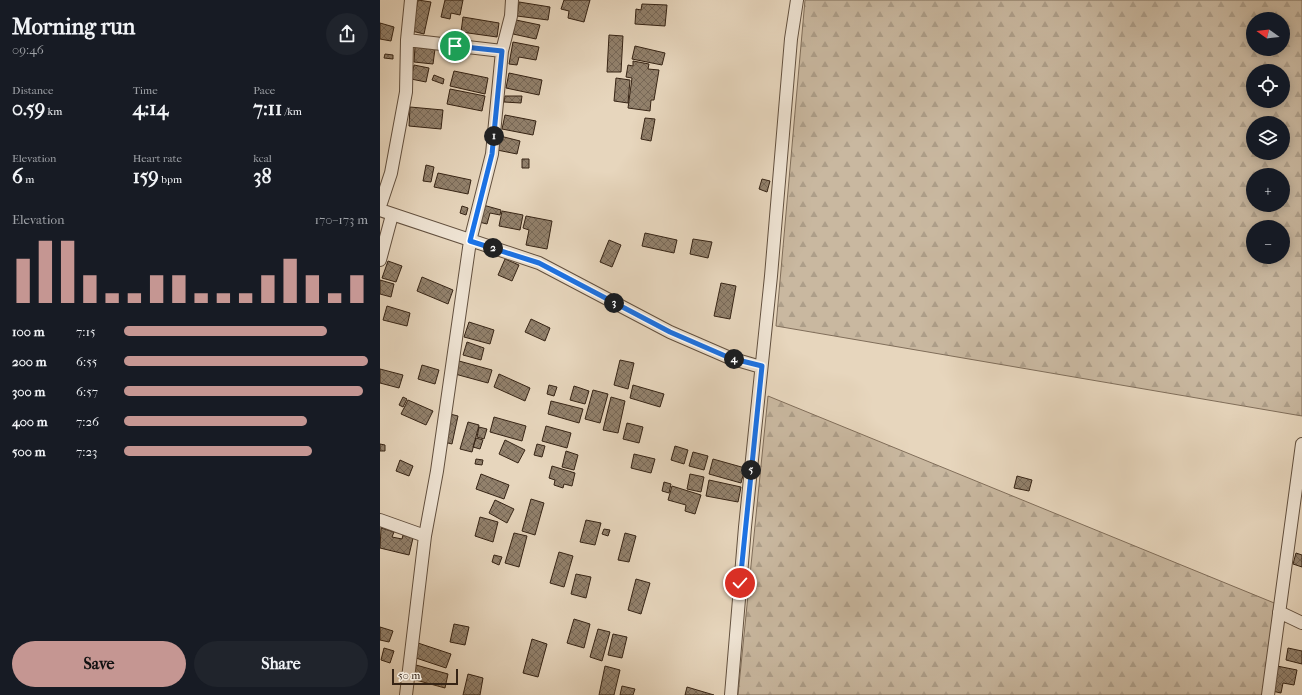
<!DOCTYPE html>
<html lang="en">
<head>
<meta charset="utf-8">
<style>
	:root { --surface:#171b24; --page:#20242c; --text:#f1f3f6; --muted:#9ea1a6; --accent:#c59692 }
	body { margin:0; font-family:"IM FELL French Canon",serif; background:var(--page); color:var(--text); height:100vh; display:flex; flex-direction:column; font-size:15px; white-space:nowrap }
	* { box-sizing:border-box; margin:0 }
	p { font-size:13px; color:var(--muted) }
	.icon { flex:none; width:22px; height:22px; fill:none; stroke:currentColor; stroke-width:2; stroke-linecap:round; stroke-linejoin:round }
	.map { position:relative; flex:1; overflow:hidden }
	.panel { display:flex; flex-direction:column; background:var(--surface); width:380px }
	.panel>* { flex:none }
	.needle { width:26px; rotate:284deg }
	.fabs { position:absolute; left:866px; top:12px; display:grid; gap:8px }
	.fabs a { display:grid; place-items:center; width:44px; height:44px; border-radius:50%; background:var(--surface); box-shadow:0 2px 10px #0003; font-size:20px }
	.scale { position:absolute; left:12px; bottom:10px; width:66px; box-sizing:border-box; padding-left:4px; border:2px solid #362415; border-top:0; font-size:11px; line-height:14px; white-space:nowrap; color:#362415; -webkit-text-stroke:3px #efe4d4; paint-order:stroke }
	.pin { position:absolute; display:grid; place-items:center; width:34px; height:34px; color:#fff; margin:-17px; border:2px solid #fff; border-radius:50%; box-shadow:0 1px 4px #0007 }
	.km { position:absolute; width:20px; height:20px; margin:-10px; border-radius:50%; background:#222; color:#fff; font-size:11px; line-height:20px; text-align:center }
	.round { display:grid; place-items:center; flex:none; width:42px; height:42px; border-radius:21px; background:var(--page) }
	.head { display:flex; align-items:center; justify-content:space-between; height:68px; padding:0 12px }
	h1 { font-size:22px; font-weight:700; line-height:30px }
	.figures { display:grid; grid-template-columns:repeat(3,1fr); gap:6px; height:68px; padding:4px 12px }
	.figures div { display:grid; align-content:center }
	.figures b { font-size:20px; font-weight:700 }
	.figures small { font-size:11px; font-weight:400 }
	.figures p { font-size:11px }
	.chart { height:112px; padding:8px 12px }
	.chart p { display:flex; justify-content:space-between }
	.chart svg { width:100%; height:72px; margin-top:4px; stroke:var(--accent); stroke-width:6 }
	.button { display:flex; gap:8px; margin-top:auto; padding:8px 12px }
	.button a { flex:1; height:46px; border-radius:24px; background:var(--accent); color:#111; font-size:16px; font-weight:700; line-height:46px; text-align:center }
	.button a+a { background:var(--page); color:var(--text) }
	ul { padding:0 12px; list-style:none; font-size:13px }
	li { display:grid; grid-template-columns:64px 48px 1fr; align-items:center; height:30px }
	li i { height:10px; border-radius:5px; background:var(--accent) }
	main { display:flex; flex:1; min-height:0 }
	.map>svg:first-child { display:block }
	.forest { fill:url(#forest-firs); stroke:#806e5a; fill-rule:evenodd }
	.building { fill:url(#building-cross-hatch); stroke:#362415 }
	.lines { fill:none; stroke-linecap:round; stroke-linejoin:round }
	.minor-casing { stroke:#62503f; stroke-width:14 }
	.minor { stroke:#efe4d4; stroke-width:12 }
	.route-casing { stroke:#fff; stroke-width:8 }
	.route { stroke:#1a73e8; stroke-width:5 }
</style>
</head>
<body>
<main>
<section class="panel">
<div class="head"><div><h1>Morning run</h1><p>09:46</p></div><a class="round"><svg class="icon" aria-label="share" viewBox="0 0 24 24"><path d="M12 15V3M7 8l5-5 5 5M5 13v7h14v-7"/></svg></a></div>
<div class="figures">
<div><p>Distance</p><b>0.59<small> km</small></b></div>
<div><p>Time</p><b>4:14</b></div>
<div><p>Pace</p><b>7:11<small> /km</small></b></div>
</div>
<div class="figures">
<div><p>Elevation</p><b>6<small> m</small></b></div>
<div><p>Heart rate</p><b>159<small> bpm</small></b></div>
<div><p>kcal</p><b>38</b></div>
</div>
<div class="chart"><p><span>Elevation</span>170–173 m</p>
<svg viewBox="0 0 160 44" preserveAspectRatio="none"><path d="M5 44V17M15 44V6M25 44V6M35 44V27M45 44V38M55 44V38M65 44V27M75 44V27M85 44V38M95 44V38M105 44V38M115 44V27M125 44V17M135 44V27M145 44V38M155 44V27"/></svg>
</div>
<ul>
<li><b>100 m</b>7:15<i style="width:83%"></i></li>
<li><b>200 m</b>6:55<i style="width:100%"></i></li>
<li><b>300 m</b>6:57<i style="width:98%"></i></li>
<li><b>400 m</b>7:26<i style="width:75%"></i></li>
<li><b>500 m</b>7:23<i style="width:77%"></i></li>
</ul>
<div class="button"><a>Save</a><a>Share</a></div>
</section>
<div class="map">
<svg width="922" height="695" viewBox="0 0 922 695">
	<defs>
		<pattern id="forest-firs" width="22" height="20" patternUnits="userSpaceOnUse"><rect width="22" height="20" fill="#c9b8a0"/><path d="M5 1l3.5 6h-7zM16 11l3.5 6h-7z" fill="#ad9e89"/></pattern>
		<pattern id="building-cross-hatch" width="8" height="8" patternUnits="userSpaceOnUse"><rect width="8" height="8" fill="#92816c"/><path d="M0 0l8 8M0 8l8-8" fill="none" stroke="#786958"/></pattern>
	</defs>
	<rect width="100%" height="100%" fill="#e7d6bd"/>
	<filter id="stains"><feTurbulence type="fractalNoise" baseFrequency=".005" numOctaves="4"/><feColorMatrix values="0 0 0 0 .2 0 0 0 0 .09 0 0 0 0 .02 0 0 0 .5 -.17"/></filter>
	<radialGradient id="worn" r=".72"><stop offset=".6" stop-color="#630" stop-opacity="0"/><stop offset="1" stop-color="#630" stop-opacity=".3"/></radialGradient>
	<path class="forest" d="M425 0H922V416L396 326ZM873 19H903V49H873ZM873 71H903V101H873ZM873 123H903V153H873ZM873 175H903V205H873ZM873 227H903V257H873Z
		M388 396 904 607 892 695H358Z"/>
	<path class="building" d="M38 0 51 2 44 34 32 31Z
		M65 0H83L80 15 71 13 70 19 61 17Z
		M184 0H210L204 22 188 18 189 11 181 9Z
		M139 2 170 7 168 20 137 16Z
		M262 4 287 5 285 26 255 24 256 9 261 10Z
		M83 17 119 23 117 37 81 32Z
		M136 20 160 25 156 39 133 34Z
		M0 23 14 27 11 41 0 39Z
		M71 32 78 33 77 40 70 38Z
		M229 35 243 36 241 72H227Z
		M133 42 159 47 156 60 139 57 137 65 129 64Z
		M255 46 285 53 282 65 252 59Z
		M35 47 55 49 53 64 34 62Z
		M5 54 13 55V59L4 58Z
		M253 61 269 64 268 69 279 70 274 100H271L270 111 248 108 252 78 246 77 248 65 253 66Z
		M34 65 49 68 46 82 31 79Z
		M74 71 108 78 105 94 70 86Z
		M129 73 162 80 159 95 126 88Z
		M54 75 64 79 63 84 52 80Z
		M236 78 250 80 248 103 234 101Z
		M70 89 105 96 102 111 67 104Z
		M125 96H142L141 103 124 102Z
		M30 107 63 110 61 129 29 126Z
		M125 115 156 121 153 135 122 129Z
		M265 118 275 119 271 141 261 139Z
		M120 136 140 141 137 154 117 150Z
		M142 159H149V168H142Z
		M46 165 54 167 51 182 43 181Z
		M58 173 91 180 88 194 54 187Z
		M382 179 390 181 387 192 379 189Z
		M103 205 121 210 120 215 110 213 107 224 99 222Z
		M82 206 88 208 86 215 80 213Z
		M122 211 143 215 140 230 119 226Z
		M146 216 172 221 167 249 146 245 149 230 143 228Z
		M265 233 297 240 294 253 262 246Z
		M313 239 332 242 328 258 310 254Z
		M229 240 241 245 232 267 220 262Z
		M125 259 139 265 132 281 118 275Z
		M8 261 22 266 16 282 2 278Z
		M42 277 73 290 68 304 37 291Z
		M0 280 14 284 11 297 0 294Z
		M341 283 356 286 350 319 334 316Z
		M7 306 30 313 27 326 3 320Z
		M151 319 170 328 165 341 145 332Z
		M89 322 114 330 110 344 84 337Z
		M87 342 104 348 101 360 83 355Z
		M240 360 254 363 248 389 234 385Z
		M79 361 112 370 108 383 75 374Z
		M42 365 59 370 55 384 38 379Z
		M0 369 23 375 19 388 0 383Z
		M119 374 150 388 145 401 114 387Z
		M169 385 177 387 174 396 167 394Z
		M253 385 284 394 280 407 250 398Z
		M194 386 209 391 205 404 190 400Z
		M213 390 228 394 220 423 205 419Z
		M23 397 27 399 23 407 19 405Z
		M231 397 245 401 238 433 223 430Z
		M28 400 53 411 46 425 21 414Z
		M171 401 203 409 199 423 168 414Z
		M70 414 78 416 72 444 64 442Z
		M114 417 146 426 142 441 110 432Z
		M88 422 99 425 92 452 80 449Z
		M247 423 263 427 259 443 243 439Z
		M166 426 191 433 187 448 162 441Z
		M99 427 107 429 104 439 97 437Z
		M96 438 103 440 100 449 93 447Z
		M125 440 145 450 138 463 119 454Z
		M0 444 5 445V451H0Z
		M157 444 165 446 162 457 154 455Z
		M295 446 308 450 304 464 291 460Z
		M186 451 198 455 194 470 182 467Z
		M313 452 328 456 324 470 309 466Z
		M254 454 275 459 271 473 251 468Z
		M96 459 103 460 102 465 95 464Z
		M333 459 365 468 361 483 329 474Z
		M20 460 33 466 29 476 16 471Z
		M172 466 195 473 192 486 184 484 183 488 174 485 175 480 169 478Z
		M101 474 129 485 124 499 96 489Z
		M310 474 324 477 321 492 307 489Z
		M637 476 652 480 649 491 634 488Z
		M329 480 361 487 358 502 326 496Z
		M284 482 291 484 289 493 282 491Z
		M292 486 321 495 315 514 305 511 306 505 288 500Z
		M151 499 164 503 155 535 142 531Z
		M115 500 134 509 127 523 109 513Z
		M100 517 118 522 113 542 95 536Z
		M206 520 221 523 215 545 200 542Z
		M1 528 14 532 12 537 22 539 23 535 33 538 29 555 0 548Z
		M224 529 230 530 228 536 222 534Z
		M134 533 147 536 139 567 125 563Z
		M245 533 256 536 249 562 238 560Z
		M179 552 193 556 184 587 170 583Z
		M916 553 922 555V567L913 564Z
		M114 555 122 557 119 565 112 562Z
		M196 574 211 577 206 598 191 594Z
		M256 579 270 583 261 614 248 610Z
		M194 619 210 624 204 648 187 643Z
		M74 624 89 627 85 645 70 642Z
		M0 627 13 631 9 642 0 640Z
		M218 629 230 632 222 661 210 657Z
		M233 634 247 637 242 658 228 655Z
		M152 639 167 644 158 677 143 673Z
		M38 643 71 654 66 668 33 657Z
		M4 648 14 651 10 663 1 660Z
		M908 648 922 651V664L906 660Z
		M36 665 68 674 65 688 32 679Z
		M225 666 240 670 234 695H219Z
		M897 666 917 670 914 685 903 683 901 693 892 691Z
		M88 674 103 678 100 695H83Z
		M242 686 255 689 253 695H240Z
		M307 687 334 695H305Z"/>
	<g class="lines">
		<defs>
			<path id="minor" d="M27 40 122 51
				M0 206 11 173 26 92 27 40 31 0
				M0 210 159 263 290 332 350 358 381 367
				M0 260 12 215
				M0 520 45 536
				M899 612 922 623
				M26 695 45 536 57 471 90 241 112 154 122 51 131 16 132 0
				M351 695 365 527 391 276 411 39 417 0
				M888 695 922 444"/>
		</defs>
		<use href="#minor" class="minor-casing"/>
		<use href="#minor" class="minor"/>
	</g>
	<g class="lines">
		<defs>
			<path id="route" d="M75 46 122 51 112 154 90 241 159 263 290 332 350 358 382 366 360 583"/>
		</defs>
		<use href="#route" class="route-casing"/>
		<use href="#route" class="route"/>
	</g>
	<rect width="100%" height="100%" filter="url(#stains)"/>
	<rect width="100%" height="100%" fill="url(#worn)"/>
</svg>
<div class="fabs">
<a><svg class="needle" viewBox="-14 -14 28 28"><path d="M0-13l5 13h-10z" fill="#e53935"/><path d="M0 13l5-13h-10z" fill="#9ea1a6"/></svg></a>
<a><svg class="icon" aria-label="locate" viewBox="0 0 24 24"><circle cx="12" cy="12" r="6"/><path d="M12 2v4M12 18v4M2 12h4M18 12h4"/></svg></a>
<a><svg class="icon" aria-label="layers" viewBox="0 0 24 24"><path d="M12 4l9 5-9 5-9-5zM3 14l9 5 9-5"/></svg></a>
<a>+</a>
<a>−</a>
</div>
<div class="scale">50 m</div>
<div class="pin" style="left:75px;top:46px;background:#1e9e55"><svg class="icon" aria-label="arrive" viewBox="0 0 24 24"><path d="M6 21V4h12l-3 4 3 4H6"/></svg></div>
<div class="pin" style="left:360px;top:583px;background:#d93025"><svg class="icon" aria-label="check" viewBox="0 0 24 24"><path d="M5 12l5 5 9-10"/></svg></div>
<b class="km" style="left:114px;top:136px">1</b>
<b class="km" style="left:113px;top:248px">2</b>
<b class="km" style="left:234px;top:303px">3</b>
<b class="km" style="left:354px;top:359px">4</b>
<b class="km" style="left:371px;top:470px">5</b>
</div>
</main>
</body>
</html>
